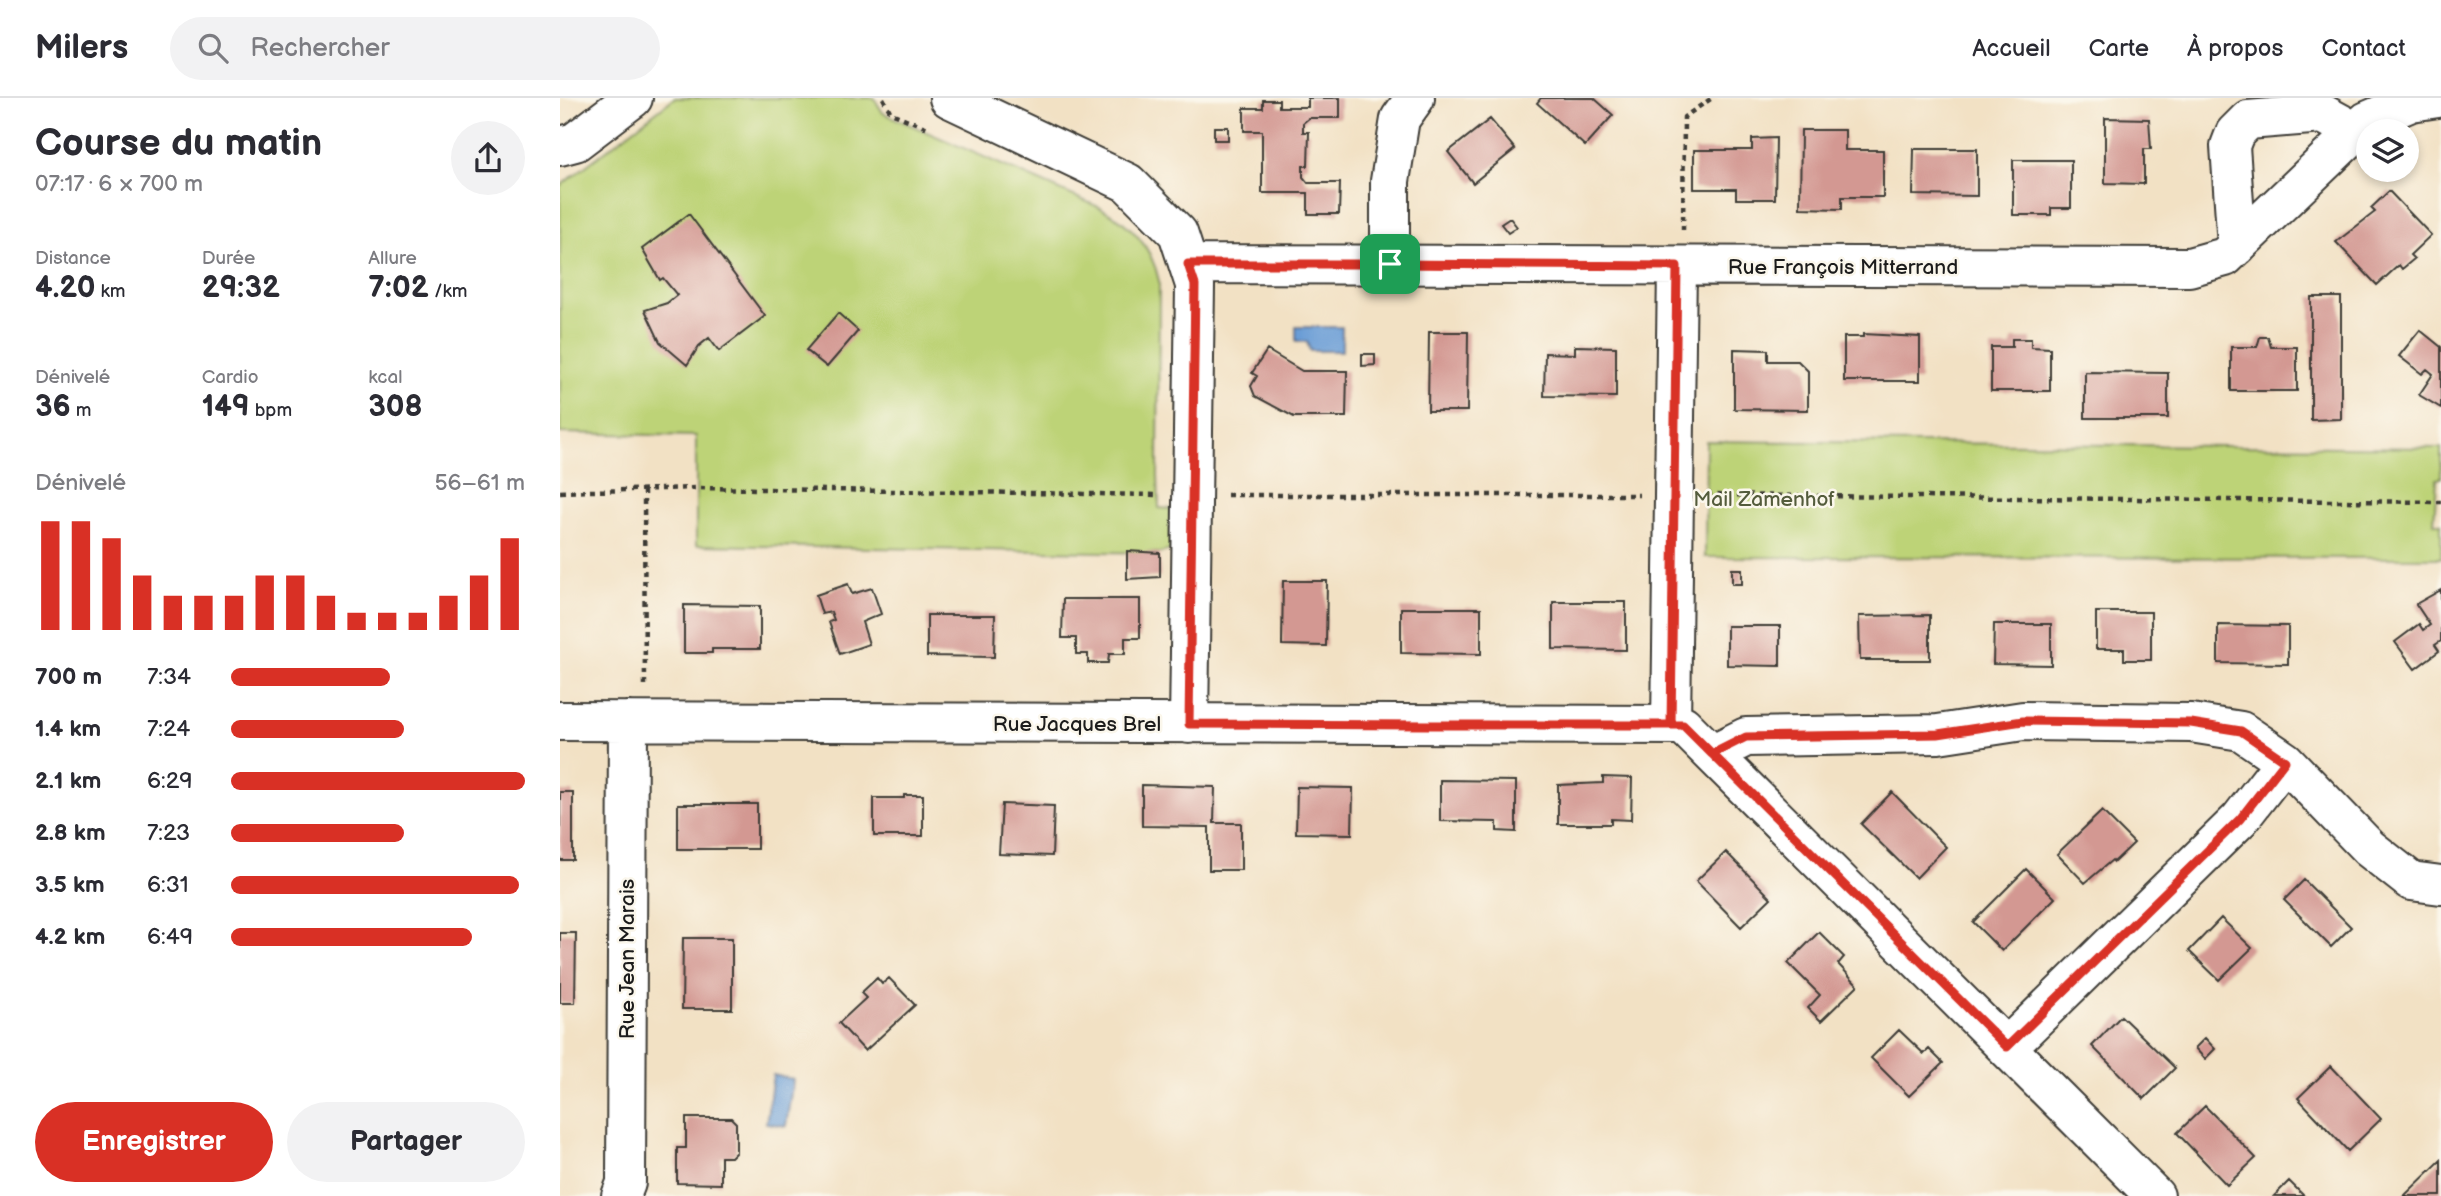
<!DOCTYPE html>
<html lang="fr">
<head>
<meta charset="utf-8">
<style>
	:root { --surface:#fff; --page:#f2f2f3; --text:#2b2b33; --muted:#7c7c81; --line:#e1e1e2; --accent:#d93025 }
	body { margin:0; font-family:"Balsamiq Sans",sans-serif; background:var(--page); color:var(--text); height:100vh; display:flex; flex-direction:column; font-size:26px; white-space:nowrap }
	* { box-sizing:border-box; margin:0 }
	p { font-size:23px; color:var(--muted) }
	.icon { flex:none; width:38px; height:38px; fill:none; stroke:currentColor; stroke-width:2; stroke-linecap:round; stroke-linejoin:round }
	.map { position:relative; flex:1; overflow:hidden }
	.drawer { display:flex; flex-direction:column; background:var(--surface); width:560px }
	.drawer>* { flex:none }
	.fabs { position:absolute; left:1796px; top:21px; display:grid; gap:14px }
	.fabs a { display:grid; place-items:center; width:63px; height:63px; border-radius:50%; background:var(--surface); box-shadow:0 4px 10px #0003; font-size:35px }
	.pin { position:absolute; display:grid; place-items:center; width:60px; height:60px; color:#fff; margin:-30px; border-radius:14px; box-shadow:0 4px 10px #0006 }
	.round { display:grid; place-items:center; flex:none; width:74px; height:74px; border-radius:37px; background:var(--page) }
	.overview { display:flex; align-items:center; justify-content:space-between; height:119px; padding:0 35px }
	h1 { font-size:38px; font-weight:700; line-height:52px }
	.figures { display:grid; grid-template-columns:repeat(3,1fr); gap:10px; height:119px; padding:7px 35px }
	.figures div { display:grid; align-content:center }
	.figures b { font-size:30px; font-weight:700 }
	.figures small { font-size:19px; font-weight:400 }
	.figures p { font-size:19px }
	.chart { height:196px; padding:14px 35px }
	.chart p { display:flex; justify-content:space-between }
	.chart svg { width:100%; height:126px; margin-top:7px; stroke:var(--accent); stroke-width:6 }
	.action { display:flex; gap:14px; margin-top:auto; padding:14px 35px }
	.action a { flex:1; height:80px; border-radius:42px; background:var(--accent); color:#fff; font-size:28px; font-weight:700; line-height:80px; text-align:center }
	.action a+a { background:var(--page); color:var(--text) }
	ul { padding:0 35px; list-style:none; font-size:23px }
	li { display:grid; grid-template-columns:112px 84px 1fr; align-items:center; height:52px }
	li i { height:18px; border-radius:9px; background:var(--accent) }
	header { display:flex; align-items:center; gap:42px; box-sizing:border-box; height:98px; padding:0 35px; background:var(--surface); border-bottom:2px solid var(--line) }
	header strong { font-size:33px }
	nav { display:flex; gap:38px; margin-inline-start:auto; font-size:24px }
	.search { width:490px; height:63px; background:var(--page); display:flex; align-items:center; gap:18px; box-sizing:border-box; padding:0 24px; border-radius:38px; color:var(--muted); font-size:26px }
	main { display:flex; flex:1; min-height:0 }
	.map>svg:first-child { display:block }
	.green { fill:#bdd377; stroke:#6c784a; stroke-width:2 }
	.water { fill:#6b9dd6; stroke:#445c79; stroke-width:2 }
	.building { fill:#d39892 }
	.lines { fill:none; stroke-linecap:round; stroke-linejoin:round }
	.minor-casing { stroke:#3c3a35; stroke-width:42 }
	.path { stroke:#3c3a35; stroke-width:4.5; stroke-dasharray:5 5; stroke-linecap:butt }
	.minor { stroke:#fff; stroke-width:38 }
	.route-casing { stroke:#fff; stroke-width:14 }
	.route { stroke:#d93025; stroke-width:9 }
	.labels { text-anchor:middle; stroke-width:5; stroke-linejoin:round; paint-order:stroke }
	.street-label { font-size:21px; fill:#1c1c1c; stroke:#fbf7ec }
	.park-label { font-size:21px; fill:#545c3c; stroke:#fbf7ec }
</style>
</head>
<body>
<header>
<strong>Milers</strong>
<div class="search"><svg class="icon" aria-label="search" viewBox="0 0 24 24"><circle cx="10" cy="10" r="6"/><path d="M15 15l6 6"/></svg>Rechercher</div>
<nav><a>Accueil</a><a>Carte</a><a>À propos</a><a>Contact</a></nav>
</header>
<main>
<section class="drawer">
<div class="overview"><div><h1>Course du matin</h1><p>07:17 · 6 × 700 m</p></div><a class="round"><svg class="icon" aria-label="share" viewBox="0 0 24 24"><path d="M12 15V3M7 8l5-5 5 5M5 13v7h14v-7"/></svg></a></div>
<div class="figures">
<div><p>Distance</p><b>4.20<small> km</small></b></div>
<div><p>Durée</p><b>29:32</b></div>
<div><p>Allure</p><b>7:02<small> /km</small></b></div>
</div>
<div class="figures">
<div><p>Dénivelé</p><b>36<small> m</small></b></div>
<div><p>Cardio</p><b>149<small> bpm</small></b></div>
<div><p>kcal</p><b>308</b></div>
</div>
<div class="chart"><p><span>Dénivelé</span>56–61 m</p>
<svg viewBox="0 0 160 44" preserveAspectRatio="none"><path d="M5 44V6M15 44V6M25 44V12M35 44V25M45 44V32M55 44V32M65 44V32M75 44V25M85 44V25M95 44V32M105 44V38M115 44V38M125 44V38M135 44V32M145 44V25M155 44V12"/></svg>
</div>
<ul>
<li><b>700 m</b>7:34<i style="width:54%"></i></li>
<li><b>1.4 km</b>7:24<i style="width:59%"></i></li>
<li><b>2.1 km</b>6:29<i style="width:100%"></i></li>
<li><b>2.8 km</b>7:23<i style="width:59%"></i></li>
<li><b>3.5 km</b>6:31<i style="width:98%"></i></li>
<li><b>4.2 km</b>6:49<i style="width:82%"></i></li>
</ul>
<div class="action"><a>Enregistrer</a><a>Partager</a></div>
</section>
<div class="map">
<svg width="1881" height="1098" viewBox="0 0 1881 1098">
	<rect width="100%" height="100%" fill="#fbf7ec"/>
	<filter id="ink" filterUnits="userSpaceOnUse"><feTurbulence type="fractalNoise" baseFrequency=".0143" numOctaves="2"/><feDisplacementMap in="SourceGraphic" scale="14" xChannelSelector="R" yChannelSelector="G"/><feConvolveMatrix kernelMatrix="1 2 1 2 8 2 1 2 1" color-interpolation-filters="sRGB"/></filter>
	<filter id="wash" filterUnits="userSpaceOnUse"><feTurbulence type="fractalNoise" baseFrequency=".00686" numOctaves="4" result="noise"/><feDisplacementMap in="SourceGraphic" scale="28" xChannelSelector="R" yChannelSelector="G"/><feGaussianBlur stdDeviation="1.57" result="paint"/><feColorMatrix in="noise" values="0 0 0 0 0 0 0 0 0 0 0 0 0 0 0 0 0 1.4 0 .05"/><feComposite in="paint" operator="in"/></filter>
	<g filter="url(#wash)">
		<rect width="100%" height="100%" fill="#f2e1c4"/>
		<path class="green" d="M114 0H314L323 15 541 110C572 126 592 149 599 183L598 378 599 410 611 411 610 452 600 455 136 447V338L0 335V88Z
			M1146 343 1881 350V380L1877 381 1874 425H1881V460L1145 459Z"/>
		<path class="water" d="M736 229H782V253H750L747 244 736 243Z
			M213 977 233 981 226 1028 206 1025Z"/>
		<g id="blocks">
			<path class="building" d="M748 0H780V20H749L743 25V34H749L748 68H743V79L748 85H780L779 116H748V95H702V33H684V10H703V2H719V9H748Z
				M981 0H1034L1053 17 1025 48 977 5Z
				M1545 20 1589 21 1591 51H1584V86L1545 85Z
				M930 21 955 51 913 85 888 54Z
				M654 29H668V42H654Z
				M1241 32H1285V52H1323V99H1282V111L1240 110Z
				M1216 40 1215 101H1176V91H1134V52H1192V41Z
				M1354 51H1417V98L1353 97Z
				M1453 62H1511V110H1491V117H1453Z
				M1829 93 1871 137 1850 157 1854 161 1842 171 1839 167 1817 187 1776 144 1815 114 1811 110Z
				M129 116 205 218 159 253 149 240 139 248 127 267 100 244 85 212 107 205 117 197 103 180 100 182 82 151Z
				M950 120 957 129 948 135 941 126Z
				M1751 199H1781V321L1751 322Z
				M278 215 298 233 267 269 246 252Z
				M1860 232 1881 249V310L1859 297 1873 276 1867 271 1862 276 1839 258Z
				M869 234H908L907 313H868Z
				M1303 236 1360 239V283H1284V239H1303Z
				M1700 239H1708L1711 249H1737V293H1671V249H1697Z
				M1452 241H1471V249L1490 250V293H1431V249H1452Z
				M1015 248 1056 249V299L984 298 985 255 1015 256Z
				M1174 251 1208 252V263H1238L1248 273V312L1174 311Z
				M707 252 742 273H787L786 319H734L695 298 691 288 697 278 692 275Z
				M802 256H815V267L802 268Z
				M1525 274 1608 275V320H1525Z
				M567 453 600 455V479L567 481Z
				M1172 471H1182V486H1172Z
				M723 483H767L766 548 722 547Z
				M288 486 292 496 312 490 321 516 302 524 309 546 280 556 269 524 274 522 271 514 262 516 256 497Z
				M1881 492V543L1875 547 1879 553 1855 571 1835 544 1859 526 1863 532 1870 527 1856 506Z
				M503 501H580V540H565V556H549L548 565H528V556H516V540H502Z
				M993 504H1066V552L993 551Z
				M124 507 200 508V551H152V555H124Z
				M841 510H921V556L841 555Z
				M1536 514H1591V562H1564V551H1536Z
				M367 517H435L434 559 367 558Z
				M1370 517V562H1300L1299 518Z
				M1434 526H1491V567L1433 566Z
				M1658 527 1728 528V566L1658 565Z
				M1167 528H1220V568L1167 567Z
				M1043 679 1072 680 1071 722 1051 721V726H998V687L1043 685Z
				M880 682 956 683V734L937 733V724L880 723Z
				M582 687 655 689 654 725H681V772H649V729L582 728Z
				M737 689 793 690 792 736 736 735Z
				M0 694H13V762H0Z
				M1332 694 1386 749 1356 780 1301 726Z
				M344 697H363V738H314V700H344Z
				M118 706H197V751H118Z
				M442 706 494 708 492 758 439 756Z
				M1542 713 1574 745 1554 764 1552 762 1525 785 1497 756Z
				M1166 754 1211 800 1181 829 1136 783Z
				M1466 771 1495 800 1442 853 1413 824Z
				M1744 782 1791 829 1771 849 1724 802Z
				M1661 820 1692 850 1659 882 1629 853Z
				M1259 834 1284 859 1278 866 1298 887 1261 923 1248 910 1260 897 1228 865Z
				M0 835H16L15 905H0Z
				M123 840H172V911H122Z
				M317 880 322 886 329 880 355 907 305 953 279 925 306 900 301 895Z
				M1561 918 1615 970 1584 1001 1532 948Z
				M1339 932 1364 956 1369 951 1383 965 1349 998 1311 960Z
				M1645 940 1655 951 1645 961 1635 950Z
				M1771 968 1821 1021 1788 1053 1738 1000Z
				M1645 1008 1696 1060 1667 1087 1617 1035Z
				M126 1020H171L176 1025V1054L171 1059H161V1086L117 1085V1050H126Z
				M1881 1062V1098H1844Z
				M1729 1083 1744 1098H1714Z"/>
		</g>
	</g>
	<g filter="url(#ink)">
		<use href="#blocks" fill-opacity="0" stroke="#3c3a35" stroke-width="2"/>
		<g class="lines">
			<defs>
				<path id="minor" d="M389 0 568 85 618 135 635 187 629 626
					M0 48 15 44 73 0
					M1677 148 1670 48 1675 35 1688 22 1763 16 1796 34
					M628 166 1629 169 1665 159 1807 23 1851 4 1878 0
					M830 166V83L840 21 855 0
					M0 623 1123 627 1595 1098
					M1111 627 1117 168
					M1152 656 1186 639 1378 636 1463 623 1631 625 1681 633 1725 663 1809 750 1851 783 1881 787
					M1447 949 1680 721 1725 663
					M61 1098 66 1085 68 623"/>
			</defs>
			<use href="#minor" class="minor-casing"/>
			<path class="path" d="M323 0 331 15 370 31
				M1123 132 1124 19 1152 0
				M84 392 85 590
				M0 394 136 390 599 397
				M667 397H1079
				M1147 397 1881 404"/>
			<use href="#minor" class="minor"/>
		</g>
	</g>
	<g class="lines" filter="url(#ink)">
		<defs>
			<path id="route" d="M830 166H628L635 187 629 626C790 627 950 627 1111 627H1123L1447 949 1680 721 1725 663 1681 633 1631 625 1463 623 1378 636 1186 639 1152 656 1123 627H1111L1117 168 830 166"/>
		</defs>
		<use href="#route" class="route-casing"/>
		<use href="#route" class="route"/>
	</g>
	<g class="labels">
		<g class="street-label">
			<text x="1283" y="176">Rue François Mitterrand</text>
			<text x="517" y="633">Rue Jacques Brel</text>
			<text transform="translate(67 861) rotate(-90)" y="7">Rue Jean Marais</text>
		</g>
		<g class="park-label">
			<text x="1204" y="408">Mail Zamenhof</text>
		</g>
	</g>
</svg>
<div class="fabs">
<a><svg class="icon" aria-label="layers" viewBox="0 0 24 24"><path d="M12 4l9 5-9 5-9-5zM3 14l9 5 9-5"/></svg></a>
</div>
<div class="pin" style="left:830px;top:166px;background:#1e9e55"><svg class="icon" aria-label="arrive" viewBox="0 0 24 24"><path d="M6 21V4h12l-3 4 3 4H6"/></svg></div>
</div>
</main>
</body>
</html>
